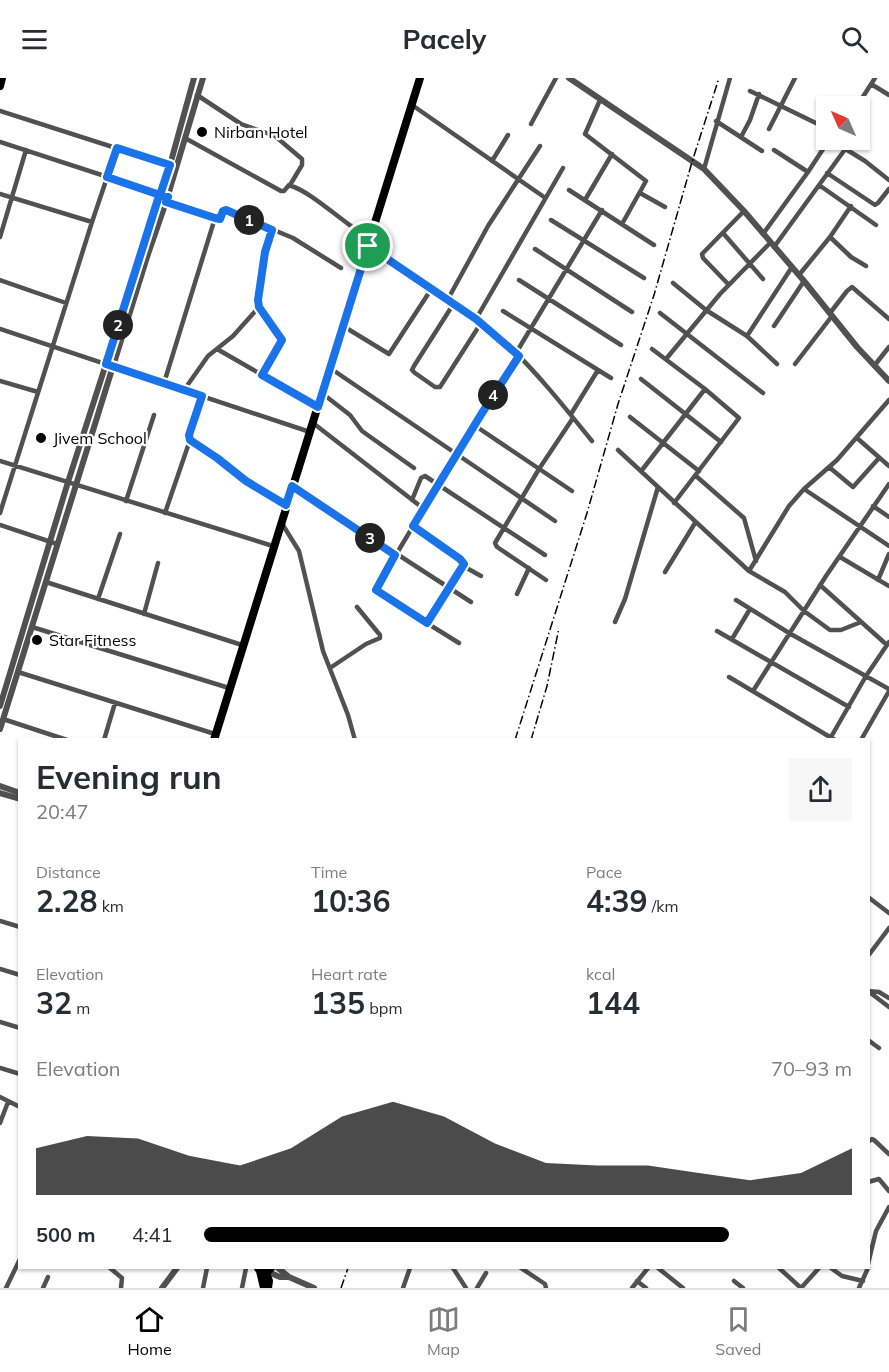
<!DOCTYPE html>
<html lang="en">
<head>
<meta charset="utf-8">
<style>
	:root { --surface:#fff; --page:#f7f7f7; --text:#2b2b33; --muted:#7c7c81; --line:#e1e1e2; --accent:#000 }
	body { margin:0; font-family:Mulish,sans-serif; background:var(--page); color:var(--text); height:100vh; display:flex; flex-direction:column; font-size:22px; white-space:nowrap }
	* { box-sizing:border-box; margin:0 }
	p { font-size:20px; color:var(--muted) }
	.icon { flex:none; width:33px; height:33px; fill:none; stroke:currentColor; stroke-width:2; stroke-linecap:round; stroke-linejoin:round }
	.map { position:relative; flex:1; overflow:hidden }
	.sheet { position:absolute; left:18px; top:660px; width:852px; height:531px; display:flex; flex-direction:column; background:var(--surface); border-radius:0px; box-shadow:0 2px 4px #0004 }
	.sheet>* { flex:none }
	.needle { width:39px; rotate:315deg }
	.buttons { position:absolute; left:816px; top:18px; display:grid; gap:12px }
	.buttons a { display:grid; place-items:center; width:54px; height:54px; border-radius:0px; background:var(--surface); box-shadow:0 2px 4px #0004; font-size:30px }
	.pin { position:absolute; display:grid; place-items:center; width:51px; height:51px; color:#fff; margin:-26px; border:3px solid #fff; border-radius:50%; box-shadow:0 2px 6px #0007 }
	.km { position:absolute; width:30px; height:30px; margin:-15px; border-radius:50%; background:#222; color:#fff; font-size:16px; line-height:30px; text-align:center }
	.round { display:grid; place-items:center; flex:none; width:63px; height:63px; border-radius:0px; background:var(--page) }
	.headline { display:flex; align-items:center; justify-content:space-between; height:102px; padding:0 18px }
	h1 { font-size:33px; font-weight:700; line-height:45px }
	.stats { display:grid; grid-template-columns:repeat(3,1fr); gap:9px; height:102px; padding:6px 18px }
	.stats div { display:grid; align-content:center }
	.stats b { font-size:30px; font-weight:700 }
	.stats small { font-size:16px; font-weight:400 }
	.stats p { font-size:16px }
	.chart { height:168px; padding:12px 18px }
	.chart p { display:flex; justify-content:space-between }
	.chart svg { width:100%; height:108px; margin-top:6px; fill:var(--accent); opacity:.7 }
	ul { padding:0 18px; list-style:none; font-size:20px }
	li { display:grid; grid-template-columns:96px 72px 1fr; align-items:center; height:45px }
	li i { height:15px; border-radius:8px; background:var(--accent) }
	header { display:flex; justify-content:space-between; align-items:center; height:78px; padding:0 18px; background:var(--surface); font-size:27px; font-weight:700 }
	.tabs { display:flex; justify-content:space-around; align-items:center; height:84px; border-top:2px solid var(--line); background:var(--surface); font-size:16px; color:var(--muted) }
	.tabs a { display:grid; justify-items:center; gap:3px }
	.tabs .active { color:var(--accent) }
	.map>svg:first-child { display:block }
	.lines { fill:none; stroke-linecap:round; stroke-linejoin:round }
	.minor { stroke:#515151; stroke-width:4.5 }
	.tertiary { stroke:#515151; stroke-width:6 }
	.primary { stroke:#000; stroke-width:8 }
	.trunk { stroke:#000; stroke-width:8 }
	.rail { stroke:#000; stroke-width:1.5; stroke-dasharray:9 3 1.5 3; stroke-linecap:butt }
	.route-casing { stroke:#fff; stroke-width:12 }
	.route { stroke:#1a73e8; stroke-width:8 }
	.poi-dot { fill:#000; stroke:#fff; stroke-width:2 }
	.labels { text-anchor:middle; stroke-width:4.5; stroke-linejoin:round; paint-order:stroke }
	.poi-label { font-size:16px; fill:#000; stroke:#fff; text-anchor:start }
</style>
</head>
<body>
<header><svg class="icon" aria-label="menu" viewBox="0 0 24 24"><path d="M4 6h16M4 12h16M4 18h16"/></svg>Pacely<svg class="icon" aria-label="search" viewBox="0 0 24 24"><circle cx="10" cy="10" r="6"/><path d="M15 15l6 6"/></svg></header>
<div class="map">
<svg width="889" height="1210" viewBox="0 0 889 1210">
	<rect width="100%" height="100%" fill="#fff"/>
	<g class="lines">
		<path class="minor" d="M871 6 889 17
			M750 13 826 50
			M197 17 241 46 275 58 302 81V87L290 107
			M600 22 585 56 646 103 622 146
			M412 27 544 119
			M857 28 875 0
			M0 33 172 88
			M716 43 762 73
			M531 46 556 0
			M769 51 795 0
			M741 59 750 42 759 16
			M185 60 281 113H284L289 107C316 116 343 146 371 161
			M831 62 865 83 889 102
			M0 64 163 117
			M774 72 808 94
			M492 83 508 57
			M704 91 730 0
			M827 95 875 127 878 125 889 111
			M819 107 876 147
			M569 112 654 167
			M640 115 665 129
			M0 116 92 144 117 70
			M585 122 612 76
			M164 123 218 141 226 132 293 160 341 190
			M551 142 644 200
			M723 155 763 201
			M763 156 808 94 829 62
			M0 159 26 72
			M830 159 851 179 866 188
			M368 168C417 199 469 230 510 269 540 298 566 331 592 363
			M774 169 846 70
			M535 171 632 234
			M799 197 830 159 851 128
			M0 202 66 225
			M519 202 621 267
			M673 205 706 232 747 258 777 286
			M729 207 703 180 702 176 744 133
			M448 221 488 148 540 68
			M454 225 414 288 412 292 415 295 435 309H440L481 245
			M503 233 611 300
			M660 235 763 315
			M830 235 847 213 852 209 889 241
			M476 241 563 90
			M343 248 389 276 432 210
			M774 248 804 203
			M0 251 310 354
			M747 258 792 189
			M217 271 318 329
			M652 271 705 311 739 340 674 425
			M516 275 602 132
			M666 281 720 216 770 165
			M795 286 832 238
			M874 288 889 269
			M330 290 555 443
			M262 297 282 262 259 229 258 222 265 174 272 152
			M641 301 721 364
			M0 303 38 314
			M164 305 215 140
			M184 312 208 278 233 258 259 229
			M323 316 350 337 362 353 414 390
			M202 318 189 357 190 362 217 380 246 403 286 427
			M571 336 598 292
			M630 339 699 393
			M313 345 424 431
			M474 347 572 413
			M857 360 889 388
			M618 372 749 493 785 514 804 533 830 552H841L861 544
			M0 383 273 468
			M829 389 853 409 879 380
			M642 392 705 311
			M696 398 744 440 756 483
			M292 408 471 524
			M804 411 889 468
			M412 422 421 400 425 398 545 477
			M126 423 154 337
			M873 428 889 439
			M0 435 92 144
			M165 435 190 362
			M281 444 299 473 323 573 348 637 355 662
			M0 447 57 466
			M413 448 460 481 464 486 427 545
			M840 479 889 508
			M463 488 481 498
			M749 493 789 428 804 411 837 382 889 322
			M665 494 695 445
			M546 502 497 469 495 465 539 391 573 340
			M878 502 889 476
			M46 504 242 567
			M820 507 887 567
			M517 516 529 490
			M98 521 120 456
			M736 522 789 555 889 611
			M144 536 158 485
			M615 544 625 521 658 409
			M32 549 229 610
			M717 553 849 629
			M732 561 750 531
			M459 565 380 516 376 510 481 335 519 278
			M330 590 366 566 380 560V557L357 529
			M18 594 215 656
			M729 599 835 662
			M753 613 826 498 889 406
			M3 641 67 662
			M831 659 866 598 889 564
			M104 662 115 625
			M861 662 889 613
			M868 819 889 835
			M0 843 20 849
			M868 878 889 850
			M0 891 20 897
			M868 913 889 929
			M868 913 879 914 889 920
			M0 944 20 950
			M868 962 879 970
			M0 990 20 996
			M0 1019 20 1029
			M0 1045 8 1024
			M868 1064 872 1061 874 1062 889 1076
			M868 1104 879 1101 889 1113
			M868 1186 876 1153 889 1129
			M110 1190 122 1200 121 1210
			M453 1190 466 1210
			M521 1190 545 1206 546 1210
			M658 1190 683 1210
			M779 1190 801 1210
			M831 1190 842 1198 863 1203
			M637 1203 646 1210
			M734 1203 743 1210
			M6 1210 20 1181
			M43 1210 48 1199
			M203 1210 207 1190
			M242 1210 246 1190
			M403 1210 410 1190
			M477 1210 486 1195
			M632 1210 648 1190
			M801 1210 819 1190
			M859 1210 868 1190"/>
		<path class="tertiary" d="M569 0 704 91 744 133 804 203 857 269 889 303
			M0 628 68 404 170 87 194 0
			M0 651 147 179 166 124 203 0
			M0 708 20 715
			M0 715 20 721
			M278 1190 289 1199
			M268 1194 280 1199H289L314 1210
			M162 1210 177 1190"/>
		<path class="primary" d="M214 662 420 0
			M258 1190 260 1193 266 1195 271 1190
			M260 1193 264 1210
			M266 1195 269 1203 268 1210"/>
		<path class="trunk" d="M0 8 2 0"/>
		<path class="rail" d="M515 662 587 435 618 326 654 217 692 84 719 0
			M531 662 547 608 559 550
			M341 1210 348 1190"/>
	</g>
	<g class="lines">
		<defs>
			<path id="route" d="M368 168 318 329 262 297 282 262 259 229 258 222 265 174 272 152 226 132 223 133 220 141 215 140 166 124 168 119 160 117 107 99 117 70 170 87 160 117 158 121 106 286 202 318 189 357 190 362 217 380 246 403 286 427 292 408 395 477 376 512 427 545 464 486 460 481 413 448 482 335 519 278 476 241 368 168"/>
		</defs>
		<use href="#route" class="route-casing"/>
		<use href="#route" class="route"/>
	</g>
	<g class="poi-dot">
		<circle cx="202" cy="54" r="6"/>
		<circle cx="41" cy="360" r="6"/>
		<circle cx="37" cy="562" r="6"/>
	</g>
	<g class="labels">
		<g class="poi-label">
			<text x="214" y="60">Nirban Hotel</text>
			<text x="53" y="366">Jivem School</text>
			<text x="49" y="568">Star Fitness</text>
		</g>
	</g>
</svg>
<div class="buttons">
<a><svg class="needle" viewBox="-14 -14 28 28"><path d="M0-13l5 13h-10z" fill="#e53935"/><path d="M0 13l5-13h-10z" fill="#7c7c81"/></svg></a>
</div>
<div class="pin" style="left:368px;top:168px;background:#1e9e55"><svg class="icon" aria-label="arrive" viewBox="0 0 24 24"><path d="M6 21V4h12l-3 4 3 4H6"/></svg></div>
<b class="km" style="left:249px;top:142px">1</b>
<b class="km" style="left:118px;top:247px">2</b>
<b class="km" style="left:370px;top:460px">3</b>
<b class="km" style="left:493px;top:317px">4</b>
<section class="sheet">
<div class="headline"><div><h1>Evening run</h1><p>20:47</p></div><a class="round"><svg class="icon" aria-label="share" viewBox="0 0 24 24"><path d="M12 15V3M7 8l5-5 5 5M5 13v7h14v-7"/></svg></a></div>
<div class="stats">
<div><p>Distance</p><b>2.28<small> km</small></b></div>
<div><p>Time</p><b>10:36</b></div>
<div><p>Pace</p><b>4:39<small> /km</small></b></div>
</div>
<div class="stats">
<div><p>Elevation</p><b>32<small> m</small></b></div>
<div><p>Heart rate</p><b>135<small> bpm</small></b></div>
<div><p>kcal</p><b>144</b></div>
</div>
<div class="chart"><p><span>Elevation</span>70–93 m</p>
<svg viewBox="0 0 160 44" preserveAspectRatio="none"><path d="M0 44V25L10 20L20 21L30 28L40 32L50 25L60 12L70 6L80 12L90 23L100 31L110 32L120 32L130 35L140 38L150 35L160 25V44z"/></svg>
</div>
<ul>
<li><b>500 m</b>4:41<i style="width:81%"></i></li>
</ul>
</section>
</div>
<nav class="tabs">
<a class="active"><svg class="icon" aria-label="home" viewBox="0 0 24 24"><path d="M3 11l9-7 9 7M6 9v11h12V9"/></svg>Home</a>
<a><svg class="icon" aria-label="map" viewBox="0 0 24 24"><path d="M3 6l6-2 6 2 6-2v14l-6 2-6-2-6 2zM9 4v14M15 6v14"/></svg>Map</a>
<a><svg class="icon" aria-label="saved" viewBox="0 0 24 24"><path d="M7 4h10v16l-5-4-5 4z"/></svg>Saved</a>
</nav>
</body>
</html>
